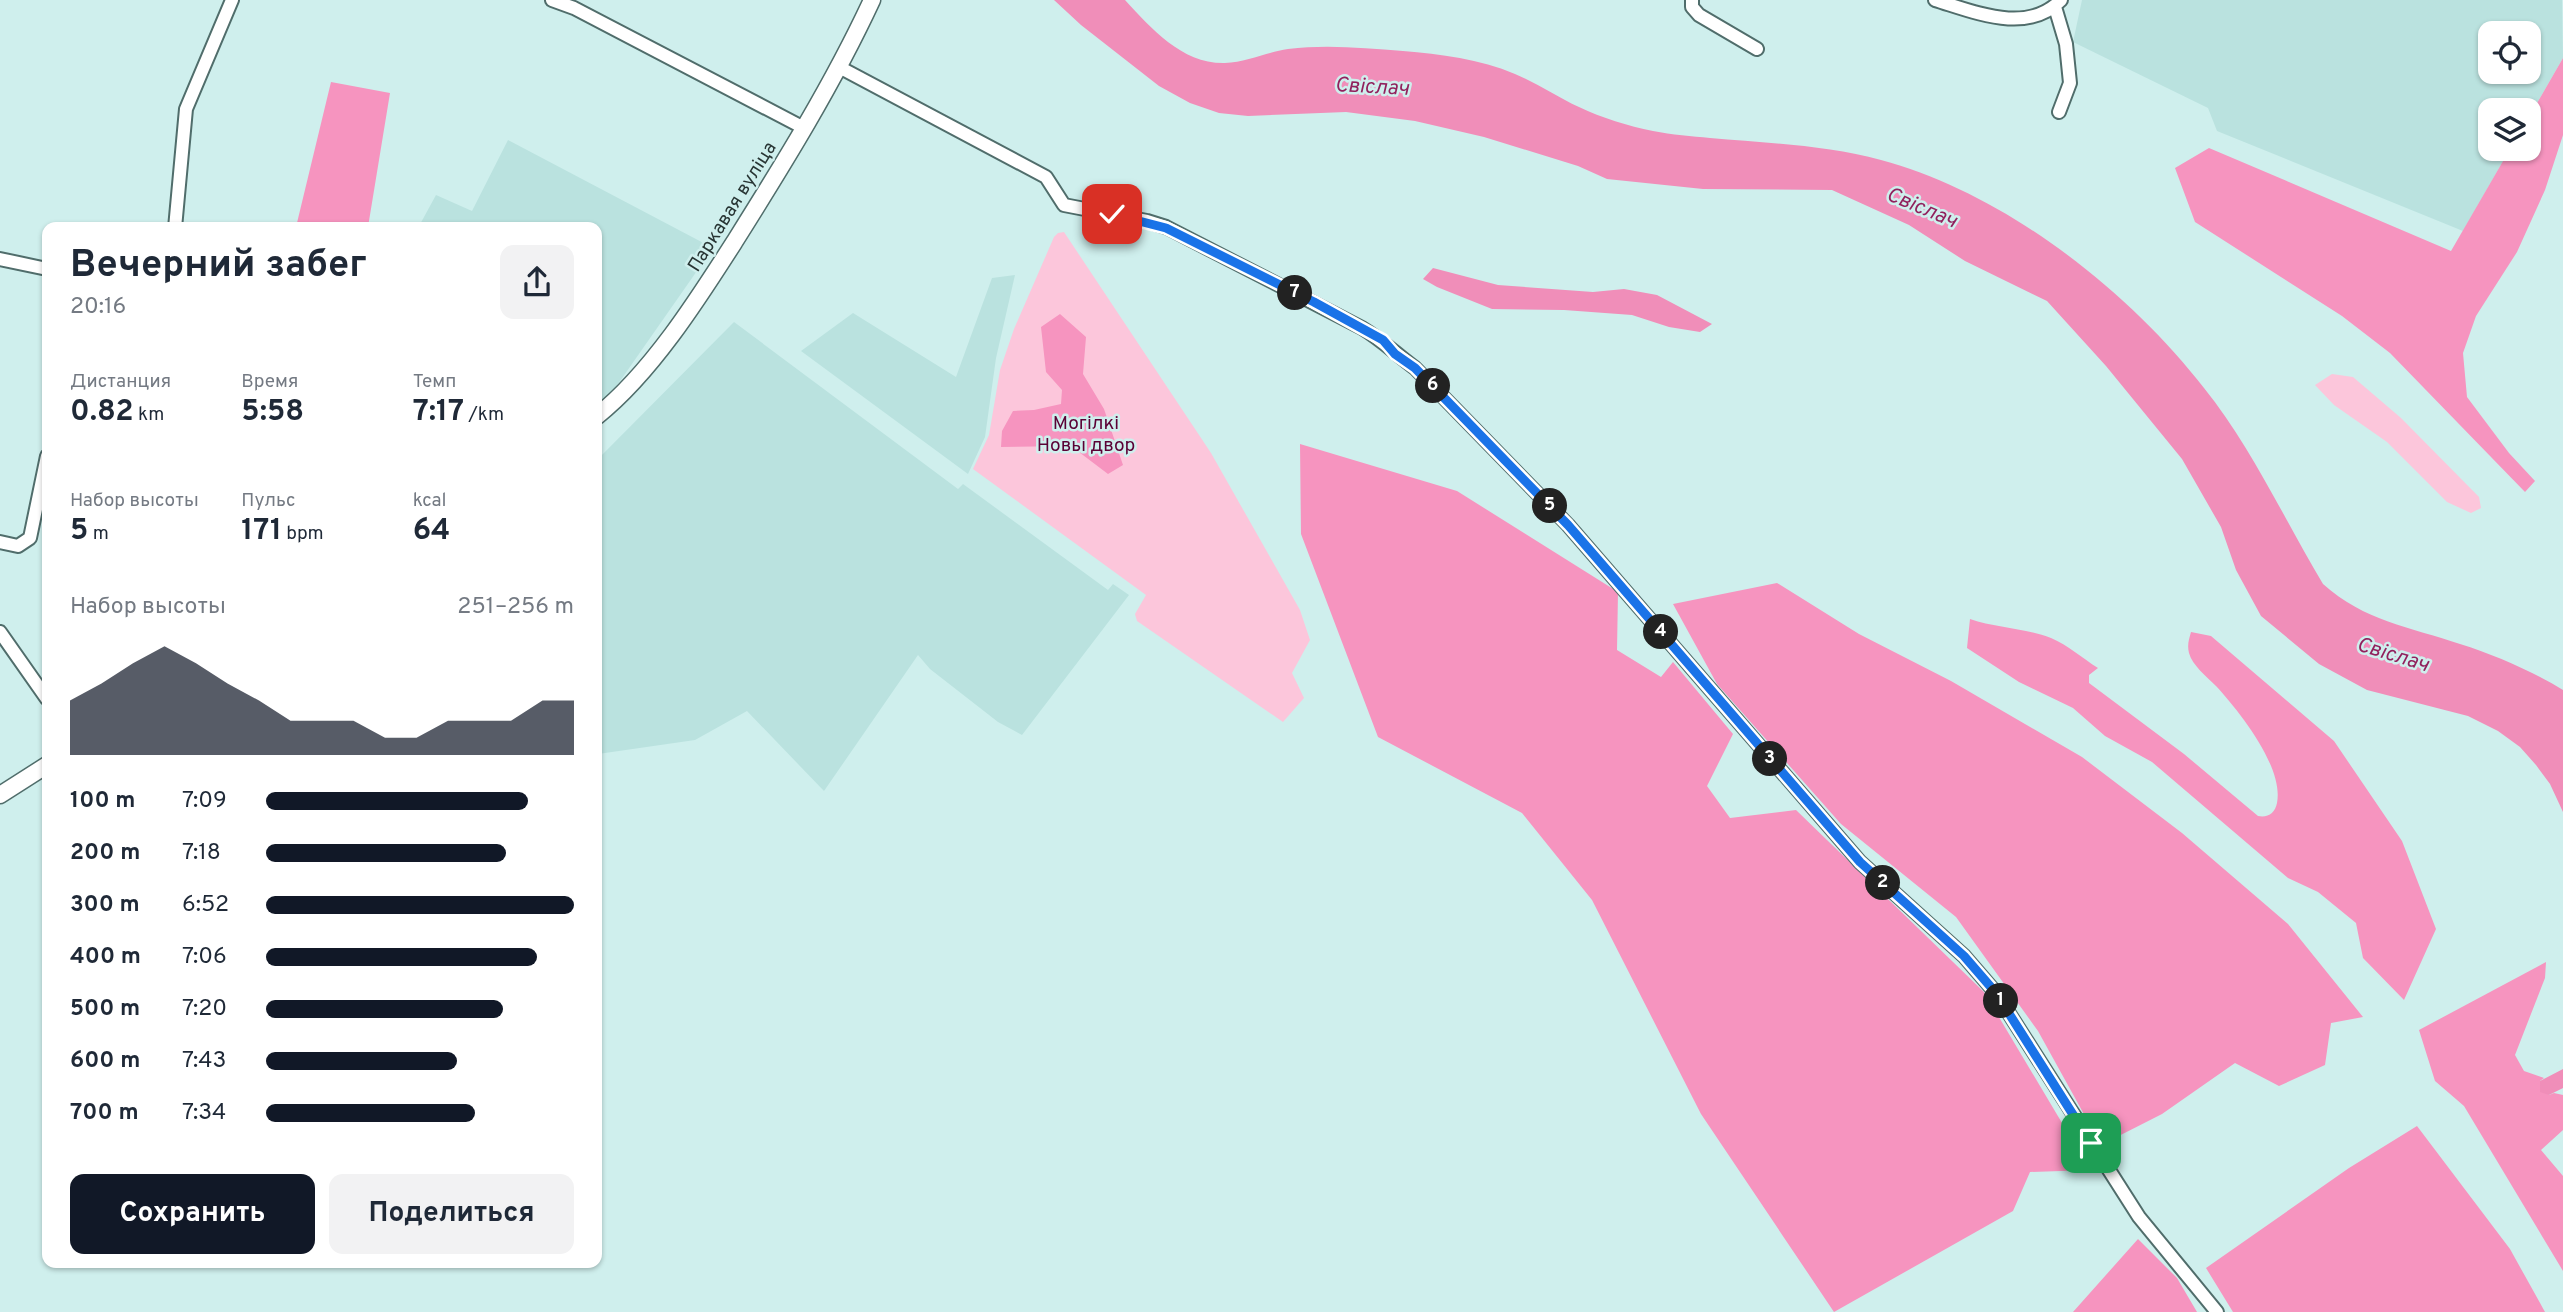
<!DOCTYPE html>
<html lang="ru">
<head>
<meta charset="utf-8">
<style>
	:root { --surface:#fff; --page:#f2f2f3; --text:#1f2937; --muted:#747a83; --accent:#111827 }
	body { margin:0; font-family:Overpass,sans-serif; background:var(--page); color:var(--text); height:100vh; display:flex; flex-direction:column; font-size:26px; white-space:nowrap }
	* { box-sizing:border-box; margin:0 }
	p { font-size:23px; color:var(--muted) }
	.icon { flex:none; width:38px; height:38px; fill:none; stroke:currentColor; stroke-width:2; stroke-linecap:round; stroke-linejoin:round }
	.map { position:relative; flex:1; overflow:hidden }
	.details { position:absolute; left:42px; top:222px; width:560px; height:1046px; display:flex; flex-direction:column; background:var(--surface); border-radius:14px; box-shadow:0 2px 5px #0004 }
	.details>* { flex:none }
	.fabs { position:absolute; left:2478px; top:21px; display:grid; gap:14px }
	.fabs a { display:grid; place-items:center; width:63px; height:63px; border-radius:14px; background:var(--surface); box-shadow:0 2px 5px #0004; font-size:35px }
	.pin { position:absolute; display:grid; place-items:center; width:60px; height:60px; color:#fff; margin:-30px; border-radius:14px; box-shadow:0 4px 10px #0006 }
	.km { position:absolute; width:35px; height:35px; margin:-18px; border-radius:50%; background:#222; color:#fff; font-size:19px; line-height:35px; text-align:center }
	.round { display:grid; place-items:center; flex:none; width:74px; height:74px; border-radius:14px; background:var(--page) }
	.summary { display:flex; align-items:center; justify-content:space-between; height:119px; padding:0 28px }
	h1 { font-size:38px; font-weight:700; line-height:52px }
	.metrics { display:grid; grid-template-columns:repeat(3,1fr); gap:10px; height:119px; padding:7px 28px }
	.metrics div { display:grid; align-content:center }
	.metrics b { font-size:30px; font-weight:700 }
	.metrics small { font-size:19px; font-weight:400 }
	.metrics p { font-size:19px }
	.chart { height:196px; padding:14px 28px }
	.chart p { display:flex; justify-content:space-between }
	.chart svg { width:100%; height:126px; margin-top:7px; fill:var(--accent); opacity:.7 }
	.primary-button { display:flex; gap:14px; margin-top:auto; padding:14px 28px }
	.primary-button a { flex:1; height:80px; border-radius:14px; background:var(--accent); color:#fff; font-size:28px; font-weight:700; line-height:80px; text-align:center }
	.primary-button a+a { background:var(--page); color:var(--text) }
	ul { padding:0 28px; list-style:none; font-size:23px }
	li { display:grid; grid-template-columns:112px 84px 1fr; align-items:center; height:52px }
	li i { height:18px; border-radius:9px; background:var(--accent) }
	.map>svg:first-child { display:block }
	.built { fill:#bae2df; fill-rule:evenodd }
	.green { fill:#fcc6db }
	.forest { fill:#f694bf }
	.water { fill:#f08eb9 }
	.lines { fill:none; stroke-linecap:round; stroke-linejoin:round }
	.street-casing { stroke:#506d6b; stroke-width:16 }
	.secondary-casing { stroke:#506d6b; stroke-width:19 }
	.street { stroke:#fff; stroke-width:12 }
	.secondary { stroke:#fff; stroke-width:16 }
	.route-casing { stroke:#fff; stroke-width:14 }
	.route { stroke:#1a73e8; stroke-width:9 }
	.labels { text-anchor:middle; stroke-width:5; stroke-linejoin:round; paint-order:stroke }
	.street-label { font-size:19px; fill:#283534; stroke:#cfefed }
	.park-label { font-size:19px; fill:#5a0135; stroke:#cfefed }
	.water-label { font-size:21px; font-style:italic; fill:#91215d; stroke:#cfefed }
</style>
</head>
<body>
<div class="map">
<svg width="2563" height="1312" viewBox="0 0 2563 1312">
	<rect width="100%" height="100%" fill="#cfefed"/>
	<path class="built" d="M2082 0H2562L2563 58 2529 117V110H2490V149H2510L2463 231 2217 131 2208 108 2073 42ZM2490 33H2529V72H2490Z
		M508 140 713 248 597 414V228H418L436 195 472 211Z
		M1015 275 996 358 985 437 968 474 801 351 853 313 956 377 992 278Z
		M734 322 958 489 963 484 1108 590 1113 584 1129 595 1022 735 998 722 930 669 918 655 824 791 747 711 695 740 598 754 597 460Z"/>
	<path class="green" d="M1064 232 1211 453 1300 610 1310 640 1292 673 1304 698 1283 722 1137 621 1135 614 1146 595 973 469 989 435 1000 370 1014 329 1054 237 1058 233Z
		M2332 374 2353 377 2401 418 2479 497 2481 508 2471 513 2447 502 2387 442 2334 405 2315 385Z"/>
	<path class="forest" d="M2563 58V135L2545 190 2517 252 2476 316 2463 353 2467 397 2509 453 2535 481 2525 492 2390 353 2342 316 2195 222 2175 168 2209 148 2451 251 2510 149H2529V117Z
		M331 82 390 93 368 227H296Z
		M1060 314 1086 337 1083 374 1104 409 1123 465 1108 474 1071 446 1001 447 1002 431 1013 411 1034 410 1061 404 1062 390 1046 372 1041 327Z
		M1300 444 1457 491 1618 592 1617 650 1661 677 1673 662 1733 734 1707 786 1730 818 1796 810 1984 992 2090 1170 2030 1172 2013 1211 1834 1312 1701 1114 1592 900 1522 813 1378 737 1301 534Z
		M1777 583 1859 634 1951 681 2082 757 2182 833 2288 924 2363 1017 2331 1023 2325 1065 2279 1086 2235 1063 2162 1114 2101 1145 2038 1031 1956 917 1841 824 1717 684 1673 604Z
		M1970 619C1996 628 2025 628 2051 638 2068 645 2082 658 2098 668L2089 675V683L2184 754 2258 816C2268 818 2275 813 2277 803 2284 767 2239 711 2216 686 2207 677 2192 665 2189 653 2187 645 2189 639 2191 632L2211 636 2334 741 2402 841 2436 929 2404 1000 2363 958 2356 923 2318 892 2288 878 2152 762 2105 736 2073 708 2019 682 1967 648Z
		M2546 962 2545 978 2515 1055 2524 1071 2544 1078 2540 1081 2549 1095 2554 1093 2563 1095V1130L2541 1150 2563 1176V1271L2464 1106 2435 1081 2419 1030Z
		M2417 1126 2510 1249 2545 1312H2233L2206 1268 2349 1168Z
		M2138 1239 2177 1278 2197 1312H2073Z"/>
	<path class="water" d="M1054 0H1125C1152 29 1182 64 1225 63 1247 62 1267 52 1288 49 1326 44 1365 48 1403 51 1440 54 1480 59 1515 74 1537 83 1557 97 1579 107 1602 118 1628 126 1653 131 1672 135 1692 136 1710 138 1767 143 1826 145 1881 160 2004 193 2127 289 2204 388 2252 448 2284 519 2323 584 2364 621 2410 627 2460 644 2495 655 2532 671 2563 690V812L2550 784 2536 765 2520 747 2498 731 2468 716 2367 690 2319 664 2261 616 2236 570 2221 527 2182 459 2106 366 2047 301 1965 261 1909 225 1832 190 1703 189 1607 179 1578 166 1484 137 1415 121 1346 112 1248 116 1219 113 1190 103 1159 86 1081 25Z
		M1433 268 1498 285 1593 292 1624 289 1657 295 1712 324 1700 332 1669 327 1632 315 1564 310 1492 309 1437 287 1423 279Z
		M2563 1069V1088L2549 1095 2540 1092V1081Z"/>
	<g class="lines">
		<defs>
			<path id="street" d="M552 0 574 8 804 128
				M1692 0V7L1699 15 1757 49
				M1935 0C1975 12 2027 35 2061 0
				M2055 7 2066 44 2070 83 2059 112
				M839 67 1046 177 1064 205 1147 221 1166 227 1362 328C1382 340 1396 354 1415 368L1568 525 1860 862 1964 956 1996 993 2139 1217 2217 1312
				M175 228 186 109 232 0
				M0 259 47 269
				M0 542 18 546 30 538 47 456
				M0 632 47 699"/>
			<path id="secondary" d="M597 416C651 373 698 299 735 241 784 163 833 84 872 0
				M0 795 47 765"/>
		</defs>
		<use href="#street" class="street-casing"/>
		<use href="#secondary" class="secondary-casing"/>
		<use href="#street" class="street"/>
		<use href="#secondary" class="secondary"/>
	</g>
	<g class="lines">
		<defs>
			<path id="route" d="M1112 214 1166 228 1314 302 1383 340 1395 354 1415 368 1568 525 1860 862 1964 956 1996 993 2091 1143"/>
		</defs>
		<use href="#route" class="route-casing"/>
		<use href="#route" class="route"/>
	</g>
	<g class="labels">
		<g class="street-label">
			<text transform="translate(731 206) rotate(-58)" y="7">Паркавая вуліца</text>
		</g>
		<g class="park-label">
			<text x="1086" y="429">Могілкі<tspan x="1086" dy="22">Новы двор</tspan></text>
		</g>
		<g class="water-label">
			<text transform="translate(1372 86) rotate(3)" y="7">Свіслач</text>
			<text transform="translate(1922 207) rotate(23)" y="7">Свіслач</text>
			<text transform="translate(2393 654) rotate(17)" y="7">Свіслач</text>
		</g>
	</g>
</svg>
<div class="fabs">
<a><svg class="icon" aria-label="locate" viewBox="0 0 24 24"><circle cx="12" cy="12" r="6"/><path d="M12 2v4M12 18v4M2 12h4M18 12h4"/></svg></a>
<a><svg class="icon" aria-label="layers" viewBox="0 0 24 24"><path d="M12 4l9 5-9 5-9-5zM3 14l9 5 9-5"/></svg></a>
</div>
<div class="pin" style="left:2091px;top:1143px;background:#1e9e55"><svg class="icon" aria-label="arrive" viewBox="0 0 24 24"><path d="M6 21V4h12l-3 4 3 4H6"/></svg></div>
<div class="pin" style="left:1112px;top:214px;background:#d93025"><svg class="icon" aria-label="check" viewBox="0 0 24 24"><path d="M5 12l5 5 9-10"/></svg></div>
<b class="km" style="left:2001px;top:1001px">1</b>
<b class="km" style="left:1883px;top:883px">2</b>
<b class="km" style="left:1770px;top:759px">3</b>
<b class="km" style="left:1661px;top:632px">4</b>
<b class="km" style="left:1550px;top:506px">5</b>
<b class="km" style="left:1433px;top:386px">6</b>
<b class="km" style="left:1295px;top:293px">7</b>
<section class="details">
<div class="summary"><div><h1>Вечерний забег</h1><p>20:16</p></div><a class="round"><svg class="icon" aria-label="share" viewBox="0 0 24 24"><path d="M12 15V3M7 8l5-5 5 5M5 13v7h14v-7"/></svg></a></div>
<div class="metrics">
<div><p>Дистанция</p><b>0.82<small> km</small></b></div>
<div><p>Время</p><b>5:58</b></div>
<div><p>Темп</p><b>7:17<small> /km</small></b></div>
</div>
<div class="metrics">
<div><p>Набор высоты</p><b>5<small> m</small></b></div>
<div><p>Пульс</p><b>171<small> bpm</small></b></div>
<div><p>kcal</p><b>64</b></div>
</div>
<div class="chart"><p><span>Набор высоты</span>251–256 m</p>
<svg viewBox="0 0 160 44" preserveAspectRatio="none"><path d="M0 44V25L10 19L20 12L30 6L40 12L50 19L60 25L70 32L80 32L90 32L100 38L110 38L120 32L130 32L140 32L150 25L160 25V44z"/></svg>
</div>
<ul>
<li><b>100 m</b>7:09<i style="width:85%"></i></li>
<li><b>200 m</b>7:18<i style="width:78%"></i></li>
<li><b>300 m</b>6:52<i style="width:100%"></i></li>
<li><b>400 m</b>7:06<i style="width:88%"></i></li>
<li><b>500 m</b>7:20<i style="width:77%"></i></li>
<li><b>600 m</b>7:43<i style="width:62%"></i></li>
<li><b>700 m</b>7:34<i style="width:68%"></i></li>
</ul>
<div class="primary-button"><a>Сохранить</a><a>Поделиться</a></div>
</section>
</div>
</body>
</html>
